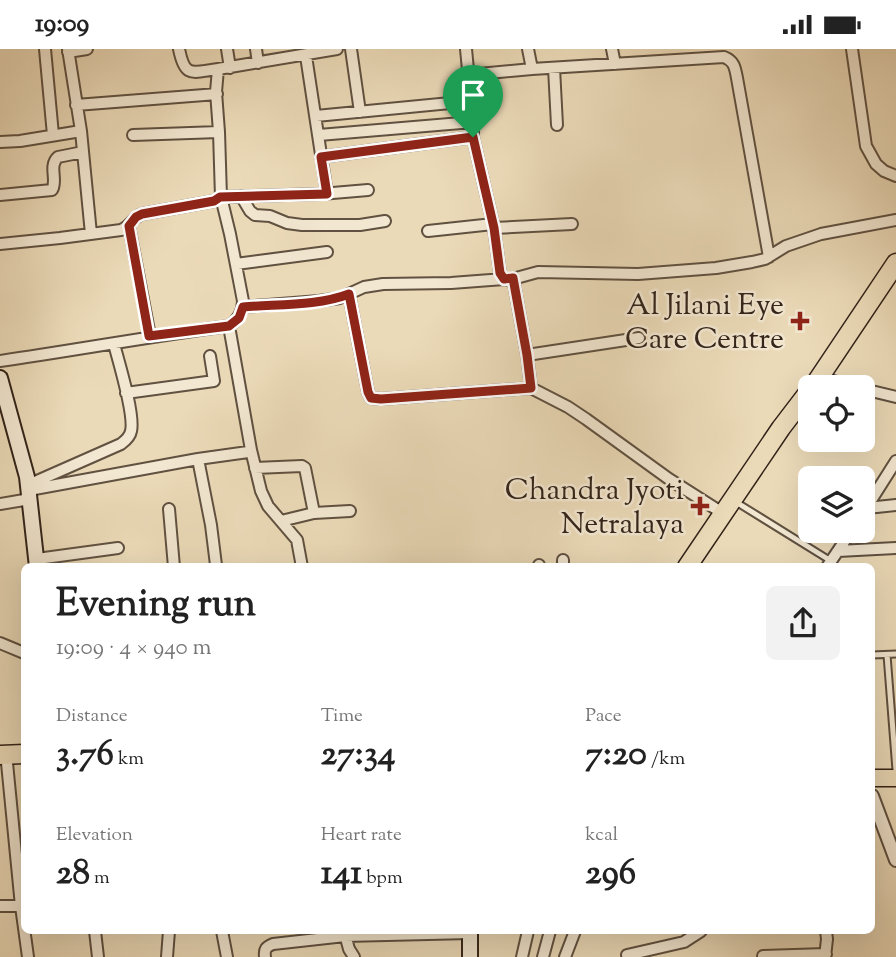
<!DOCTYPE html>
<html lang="en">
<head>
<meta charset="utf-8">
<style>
	:root { --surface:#fff; --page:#f2f2f2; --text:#222; --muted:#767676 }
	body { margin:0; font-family:"Sorts Mill Goudy",serif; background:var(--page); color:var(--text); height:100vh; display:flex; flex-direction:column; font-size:26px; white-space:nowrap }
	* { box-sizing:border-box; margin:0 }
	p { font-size:23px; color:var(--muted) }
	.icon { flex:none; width:38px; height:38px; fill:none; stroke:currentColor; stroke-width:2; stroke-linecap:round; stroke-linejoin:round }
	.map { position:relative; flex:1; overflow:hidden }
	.sheet { position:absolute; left:21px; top:514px; width:854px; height:371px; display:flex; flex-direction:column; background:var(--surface); border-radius:10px; box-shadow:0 7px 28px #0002 }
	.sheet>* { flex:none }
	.buttons { position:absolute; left:798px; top:326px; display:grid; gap:14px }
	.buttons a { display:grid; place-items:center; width:77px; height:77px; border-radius:10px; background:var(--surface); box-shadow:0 7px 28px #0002; font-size:35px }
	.pin { position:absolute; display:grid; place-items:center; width:60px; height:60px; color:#fff; margin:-72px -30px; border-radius:50% 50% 50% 0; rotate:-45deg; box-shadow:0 0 7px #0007 }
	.pin .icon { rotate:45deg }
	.round { display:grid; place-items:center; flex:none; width:74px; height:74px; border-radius:10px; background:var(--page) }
	.headline { display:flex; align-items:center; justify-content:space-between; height:119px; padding:0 35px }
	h1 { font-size:38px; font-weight:700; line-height:52px }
	.metrics { display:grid; grid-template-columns:repeat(3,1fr); gap:10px; height:119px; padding:7px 35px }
	.metrics div { display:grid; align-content:center }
	.metrics b { font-size:35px; font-weight:700 }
	.metrics small { font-size:19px; font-weight:400 }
	.metrics p { font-size:19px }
	.status { display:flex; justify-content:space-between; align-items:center; height:49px; padding:0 35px; background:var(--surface); direction:ltr }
	.status svg { height:19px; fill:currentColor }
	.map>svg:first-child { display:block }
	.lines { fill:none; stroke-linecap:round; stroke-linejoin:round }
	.service-casing { stroke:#605141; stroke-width:9 }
	.minor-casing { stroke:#605141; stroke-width:14 }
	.tertiary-casing { stroke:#605141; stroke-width:16 }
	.secondary-casing { stroke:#322319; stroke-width:18 }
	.primary-casing { stroke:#322319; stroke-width:19 }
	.trunk-casing { stroke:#322319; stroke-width:21 }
	.service { stroke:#f2e7d1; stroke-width:5 }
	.minor { stroke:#f2e7d1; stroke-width:10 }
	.tertiary { stroke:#f2e7d1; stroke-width:12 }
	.secondary { stroke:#f2e7d1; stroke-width:14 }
	.primary { stroke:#ebdab8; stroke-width:16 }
	.trunk { stroke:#ebdab8; stroke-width:18 }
	.route-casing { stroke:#fff; stroke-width:14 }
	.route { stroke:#8f2418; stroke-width:9 }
	.poi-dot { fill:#8f2418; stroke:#f2e7d1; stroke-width:2.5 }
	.labels { text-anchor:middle; stroke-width:5; stroke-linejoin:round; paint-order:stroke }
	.poi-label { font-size:30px; fill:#322319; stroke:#f2e7d1; text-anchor:end }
</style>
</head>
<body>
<div class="status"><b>19:09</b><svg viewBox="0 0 49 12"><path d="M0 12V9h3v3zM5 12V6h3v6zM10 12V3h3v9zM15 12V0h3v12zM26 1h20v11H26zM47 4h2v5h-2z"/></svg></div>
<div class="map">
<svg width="896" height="908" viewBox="0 0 896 908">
	<rect width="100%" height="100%" fill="#ebdab8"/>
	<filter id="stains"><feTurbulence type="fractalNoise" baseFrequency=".00286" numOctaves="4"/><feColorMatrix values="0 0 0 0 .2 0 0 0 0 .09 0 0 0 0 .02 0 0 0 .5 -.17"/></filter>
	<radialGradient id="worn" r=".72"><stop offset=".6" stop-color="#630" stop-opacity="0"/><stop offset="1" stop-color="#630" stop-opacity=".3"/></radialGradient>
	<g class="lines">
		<defs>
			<path id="service" d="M736 453 831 512
				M872 606 896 605
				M887 606 896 721"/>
			<path id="minor" d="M45 0 53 86
				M68 0 81 82 91 185
				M179 0C185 30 192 23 218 20
				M227 0 230 19
				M256 0 258 14
				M351 0 360 63
				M466 0 473 73V88L494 179 500 224 504 230 509 231 538 223 638 225 716 219 752 213 765 210 786 197 821 185 896 171
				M528 0 532 20
				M612 0 615 15
				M852 0 866 97 876 115 884 122 896 127
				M68 3 87 0
				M306 7 327 145
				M554 19 557 76
				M468 26 532 20 724 8C734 12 735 18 737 29L769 208
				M76 56 217 45
				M316 67 471 52
				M133 86 219 83
				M319 86 473 73
				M0 93 20 92 81 82
				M321 108 473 88
				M0 146 52 141C58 131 48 117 58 108L83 103
				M241 147 250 162 255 166 270 167 287 174 302 176H360L385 172
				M129 177 150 287
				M494 179 572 175
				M428 182 493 175
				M0 195 60 189 121 181C131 177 132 169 142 165L214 152 221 148 219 83 216 43 218 20 337 0
				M236 215 327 203
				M513 229 527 306 531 339
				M349 245 368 343 371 349 381 350 531 339 568 358 586 370 669 430 724 465
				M243 258 319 252 340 249 364 238 383 235 451 234 504 230
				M527 306 639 289
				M0 312C77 301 152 287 229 277 238 271 243 263 243 252L230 185 221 148 321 145 368 141
				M820 328 853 338
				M863 340 896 348
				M126 344 214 332 210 307
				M251 401 261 442 268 457 297 491 302 518
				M198 410 211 476 216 516
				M255 419 302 417 305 419 314 464
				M28 436 121 395C125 392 130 388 131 382 135 366 119 314 114 295
				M29 441 198 410 248 403 251 401 229 277
				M0 455 30 450
				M867 459 896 456
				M169 460 174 518
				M863 464 896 412
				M281 472 314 464 350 462
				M838 502 896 499
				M37 510 118 499
				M539 516V518
				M563 518V511
				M827 518 852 481
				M0 594 24 604
				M7 714 21 857 28 908
				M0 857H21
				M95 882 98 908
				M222 882 227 908
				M344 882 349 900 354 908
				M627 906 684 893 701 882
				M763 907 826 905
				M167 908 169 882
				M265 908C264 900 266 898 273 895L345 887 470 884
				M522 908 528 882
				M543 908 550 882
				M565 908 575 882
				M825 908 827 890 826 882"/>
			<path id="tertiary" d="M872 747 896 811"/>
			<path id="secondary" d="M0 329 27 428 37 518
				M470 908V882"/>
			<path id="primary" d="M872 729H896"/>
			<path id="trunk" d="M813 338 896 214
				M687 518 781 379 810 341
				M0 706 24 705"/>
		</defs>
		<use href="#service" class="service-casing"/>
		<use href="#minor" class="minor-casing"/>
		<use href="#tertiary" class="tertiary-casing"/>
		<use href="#secondary" class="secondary-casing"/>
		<use href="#primary" class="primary-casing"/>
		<use href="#trunk" class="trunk-casing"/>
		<use href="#service" class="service"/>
		<use href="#minor" class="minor"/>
		<use href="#tertiary" class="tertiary"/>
		<use href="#secondary" class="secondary"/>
		<use href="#primary" class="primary"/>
		<use href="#trunk" class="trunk"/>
	</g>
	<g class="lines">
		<defs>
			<path id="route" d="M473 88 494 179 500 224 504 230 513 229 527 306 531 339 381 350 371 349 368 343 349 245C318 257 277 255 243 258L239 269 229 277 149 287 129 177 136 168 142 165 214 152 220 148 327 145 321 108Z"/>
		</defs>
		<use href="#route" class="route-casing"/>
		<use href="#route" class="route"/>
	</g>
	<g class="poi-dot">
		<path d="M796.5 261.5h7v7h7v7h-7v7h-7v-7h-7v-7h7z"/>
		<path d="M696.5 446.5h7v7h7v7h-7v7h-7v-7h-7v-7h7z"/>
	</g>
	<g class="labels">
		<g class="poi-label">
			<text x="784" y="265">Al Jilani Eye<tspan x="784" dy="34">Care Centre</tspan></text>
			<text x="684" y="450">Chandra Jyoti<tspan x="684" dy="34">Netralaya</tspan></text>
		</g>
	</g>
	<rect width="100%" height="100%" filter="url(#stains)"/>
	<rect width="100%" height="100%" fill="url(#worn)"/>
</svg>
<div class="buttons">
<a><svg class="icon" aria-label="locate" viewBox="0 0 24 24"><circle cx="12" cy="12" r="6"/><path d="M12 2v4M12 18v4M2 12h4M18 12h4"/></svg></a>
<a><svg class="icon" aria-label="layers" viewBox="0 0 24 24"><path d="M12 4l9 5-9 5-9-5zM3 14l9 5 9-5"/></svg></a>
</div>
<div class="pin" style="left:473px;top:88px;background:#1e9e55"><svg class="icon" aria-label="arrive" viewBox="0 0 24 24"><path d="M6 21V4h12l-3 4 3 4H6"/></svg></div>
<section class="sheet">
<div class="headline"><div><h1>Evening run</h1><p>19:09 · 4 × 940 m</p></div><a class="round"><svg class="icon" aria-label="share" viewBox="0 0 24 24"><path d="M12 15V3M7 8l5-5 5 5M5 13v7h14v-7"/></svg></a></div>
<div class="metrics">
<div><p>Distance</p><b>3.76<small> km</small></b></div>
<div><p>Time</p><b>27:34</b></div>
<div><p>Pace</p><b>7:20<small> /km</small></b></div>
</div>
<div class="metrics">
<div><p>Elevation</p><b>28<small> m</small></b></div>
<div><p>Heart rate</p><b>141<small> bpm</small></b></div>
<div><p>kcal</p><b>296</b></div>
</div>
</section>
</div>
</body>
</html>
